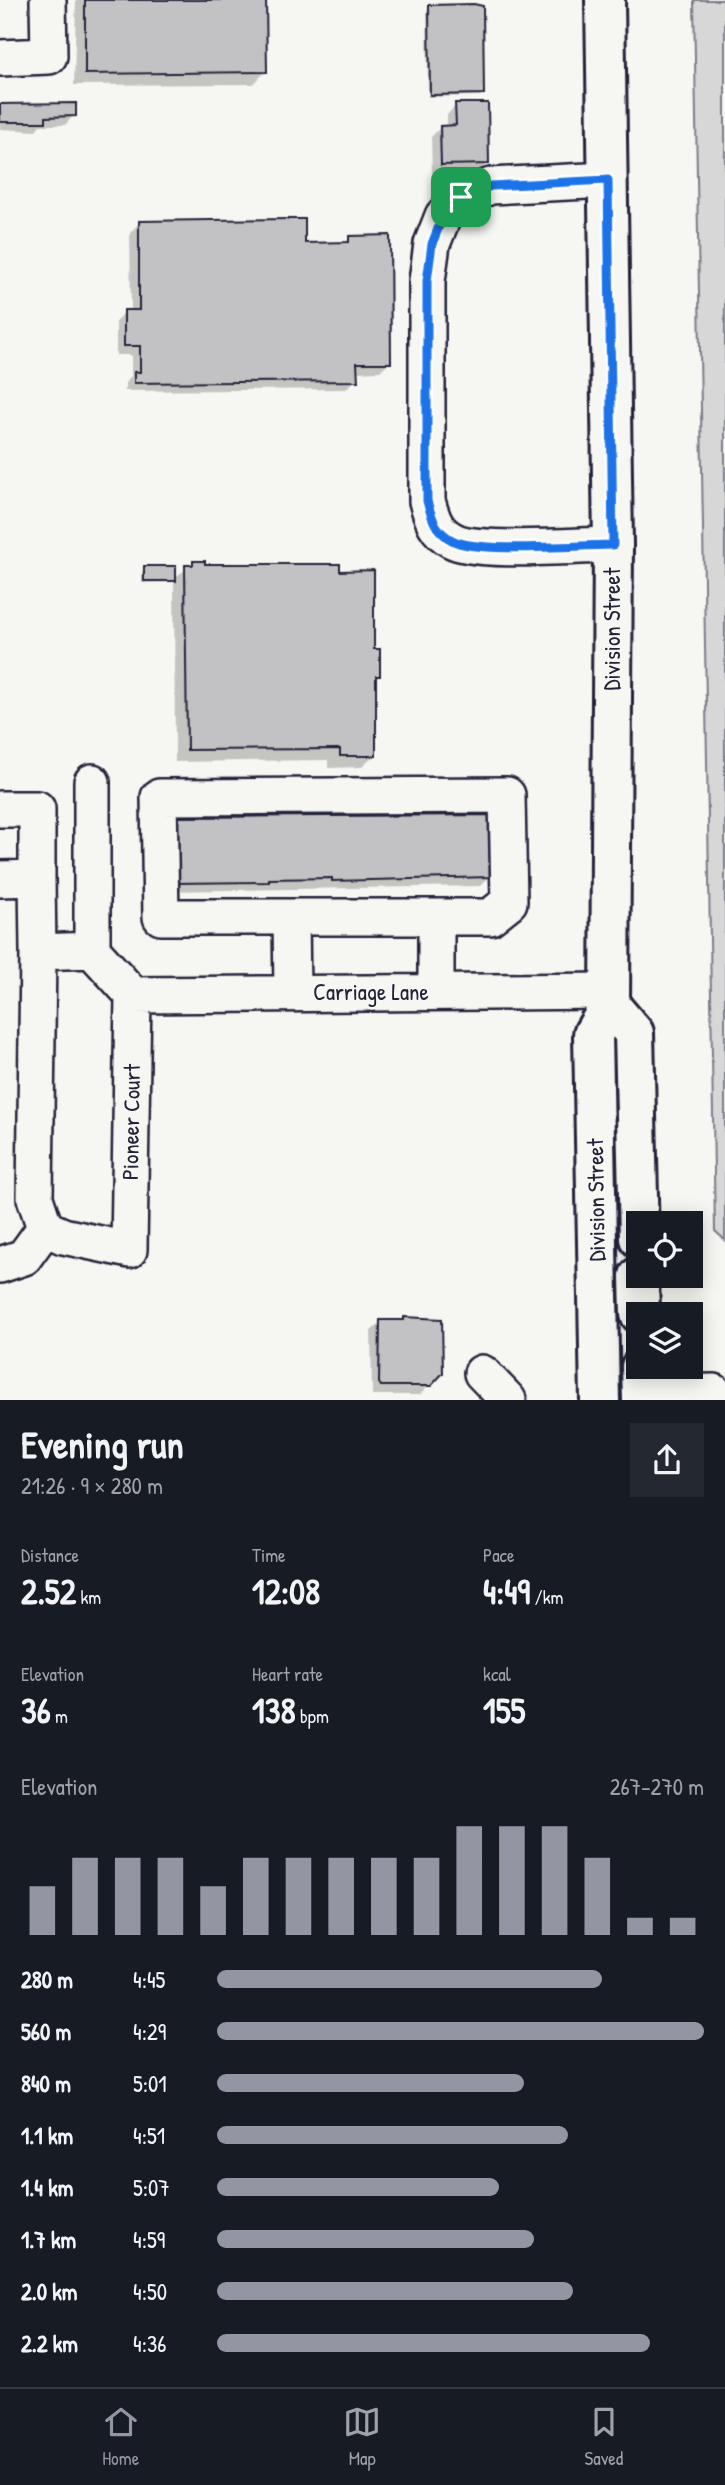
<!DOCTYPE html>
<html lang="en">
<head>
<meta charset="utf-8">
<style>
	:root { --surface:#171b24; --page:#242831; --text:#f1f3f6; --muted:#9ea1a6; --line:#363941; --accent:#9495a2 }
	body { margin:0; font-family:"Patrick Hand",sans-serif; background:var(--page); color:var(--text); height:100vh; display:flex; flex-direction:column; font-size:26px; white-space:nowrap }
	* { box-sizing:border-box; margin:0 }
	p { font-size:23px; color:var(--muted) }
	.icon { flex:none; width:38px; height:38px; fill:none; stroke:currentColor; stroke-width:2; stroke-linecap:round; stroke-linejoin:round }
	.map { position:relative; height:1400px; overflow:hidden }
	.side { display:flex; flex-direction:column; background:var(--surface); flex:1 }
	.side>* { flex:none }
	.fabs { position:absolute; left:626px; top:1211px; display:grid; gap:14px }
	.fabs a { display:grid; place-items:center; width:77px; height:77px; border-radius:0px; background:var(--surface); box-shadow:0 4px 18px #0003; font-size:35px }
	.pin { position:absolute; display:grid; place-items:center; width:60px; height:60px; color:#fff; margin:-30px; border-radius:14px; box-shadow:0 4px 10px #0006 }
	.round { display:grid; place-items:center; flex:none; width:74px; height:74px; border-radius:0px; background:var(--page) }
	.headline { display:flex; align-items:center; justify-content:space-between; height:119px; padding:0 21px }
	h1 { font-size:38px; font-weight:700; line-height:52px }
	.stats { display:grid; grid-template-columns:repeat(3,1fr); gap:10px; height:119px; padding:7px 21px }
	.stats div { display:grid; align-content:center }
	.stats b { font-size:35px; font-weight:700 }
	.stats small { font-size:19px; font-weight:400 }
	.stats p { font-size:19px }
	.chart { height:196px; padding:14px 21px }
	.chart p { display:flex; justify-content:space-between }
	.chart svg { width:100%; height:126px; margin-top:7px; stroke:var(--accent); stroke-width:6 }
	ul { padding:0 21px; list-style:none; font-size:23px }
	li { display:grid; grid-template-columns:112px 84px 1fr; align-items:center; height:52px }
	li i { height:18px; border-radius:9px; background:var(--accent) }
	.tab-bar { display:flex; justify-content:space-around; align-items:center; height:98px; border-top:2px solid var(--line); background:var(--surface); font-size:19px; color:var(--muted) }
	.tab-bar a { display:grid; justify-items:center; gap:4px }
	.tab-bar .current { color:var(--accent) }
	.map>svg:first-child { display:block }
	.green { fill:#d7d7d7; stroke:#7c7c89; stroke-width:2 }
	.shadow { fill:#0003 }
	.building { fill:#c2c2c4; stroke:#22223b; stroke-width:2 }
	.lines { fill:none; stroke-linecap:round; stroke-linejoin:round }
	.minor-casing { stroke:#22223b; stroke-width:40 }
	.major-casing { stroke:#22223b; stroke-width:44 }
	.minor { stroke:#f6f6f2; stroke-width:35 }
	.major { stroke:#f6f6f2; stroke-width:38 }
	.route-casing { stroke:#fff; stroke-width:14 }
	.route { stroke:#1a73e8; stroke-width:9 }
	.labels { text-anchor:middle; stroke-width:5; stroke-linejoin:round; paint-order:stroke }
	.street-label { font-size:23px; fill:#22223b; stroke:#f6f6f2 }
</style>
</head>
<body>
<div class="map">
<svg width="725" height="1400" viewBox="0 0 725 1400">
	<rect width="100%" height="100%" fill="#f6f6f2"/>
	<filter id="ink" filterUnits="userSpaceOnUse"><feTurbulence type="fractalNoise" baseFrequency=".0143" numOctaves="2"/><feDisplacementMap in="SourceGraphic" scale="14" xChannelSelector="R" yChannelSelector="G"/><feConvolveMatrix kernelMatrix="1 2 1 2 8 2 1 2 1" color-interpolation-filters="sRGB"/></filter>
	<g filter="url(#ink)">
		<path class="green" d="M694 0H725V1240L715 1231Z"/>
		<path class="shadow" d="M76 0H265V72L253 84 74 85Z
			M430 7 482 94 480 96 428 97 427 9Z
			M456 105 487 163 478 172 432 174 431 137 441 127H447V115Z
			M0 106 74 115 65 125H40L35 131 0 129Z
			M139 223 304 245 343 244 350 238 389 362 380 371 356 372V380L346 389 125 391V383L131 376V355H116V321L125 312H131L130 233Z
			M194 563 204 566 338 572 373 651 378 675 374 680 375 755 362 767 328 768V760L175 762 174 582 142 583V571L145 568 174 578Z
			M164 828 489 877 480 886 165 891Z
			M381 1322 441 1373 420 1395H372L371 1331Z"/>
		<path class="building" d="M85 0H266L267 72 85 74Z
			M474 4 483 6 484 94 430 95 429 5Z
			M76 103V116L46 117V122H0V104Z
			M455 103H488L489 164 441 165 440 126 456 125Z
			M291 219H305V243L349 242V236L390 235 391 363H357L358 381 134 383V372H140V346H124V310H139V221Z
			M193 561H205V564H340V571L374 570V649H380V676H376V756H340V749L187 750 185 565H193Z
			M144 566H176V581H144Z
			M491 815V877L332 881V878L269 879V882L173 883V817Z
			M404 1317 442 1319 443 1373 431 1386H381L379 1383 380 1320H404Z"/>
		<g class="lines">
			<defs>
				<path id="minor" d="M0 58 49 56 48 0
					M608 180 491 186 461 197 443 216 432 244 427 281V501C432 518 435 531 452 540 476 554 581 545 613 545
					M92 782V950
					M0 809H37V878
					M0 879 37 878 38 952
					M291 917H161L159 797 507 795 509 902 490 917H436
					M92 950 133 995 129 1250 63 1236 45 1228 35 1198 38 952Z
					M292 992 291 917H436V991
					M133 995 610 991
					M0 1265 24 1257 45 1228
					M482 1373 508 1400
					M642 1394 714 1392V1400"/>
				<path id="major" d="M610 1005 634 1033 639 1238
					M639 1276 640 1314
					M641 1367 642 1400
					M600 1400 593 1034 610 1005 613 545 605 0"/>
			</defs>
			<use href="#minor" class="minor-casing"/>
			<use href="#major" class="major-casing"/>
			<use href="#minor" class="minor"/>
			<use href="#major" class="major"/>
		</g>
	</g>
	<g class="lines" filter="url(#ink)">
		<defs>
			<path id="route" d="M608 180 613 545C581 545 476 554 452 540 435 531 432 518 427 501V281L432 244 443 216 461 197 491 186Z"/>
		</defs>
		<use href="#route" class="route-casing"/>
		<use href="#route" class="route"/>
	</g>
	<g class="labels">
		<g class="street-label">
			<text transform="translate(612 629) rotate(-90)" y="8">Division Street</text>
			<text x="371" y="1000">Carriage Lane</text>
			<text transform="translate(131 1122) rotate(-89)" y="8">Pioneer Court</text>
			<text transform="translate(596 1200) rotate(-91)" y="8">Division Street</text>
		</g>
	</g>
</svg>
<div class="fabs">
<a><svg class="icon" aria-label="locate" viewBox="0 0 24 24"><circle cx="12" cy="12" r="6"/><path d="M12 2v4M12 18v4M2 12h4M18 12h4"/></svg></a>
<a><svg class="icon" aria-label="layers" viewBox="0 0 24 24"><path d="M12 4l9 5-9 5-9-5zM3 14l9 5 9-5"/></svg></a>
</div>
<div class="pin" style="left:461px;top:197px;background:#1e9e55"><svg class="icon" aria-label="arrive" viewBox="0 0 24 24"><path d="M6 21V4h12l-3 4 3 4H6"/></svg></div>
</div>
<section class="side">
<div class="headline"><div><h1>Evening run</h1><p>21:26 · 9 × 280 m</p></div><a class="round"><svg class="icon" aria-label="share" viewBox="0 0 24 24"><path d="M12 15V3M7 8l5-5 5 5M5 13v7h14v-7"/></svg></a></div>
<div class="stats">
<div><p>Distance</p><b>2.52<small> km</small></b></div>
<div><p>Time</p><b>12:08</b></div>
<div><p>Pace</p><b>4:49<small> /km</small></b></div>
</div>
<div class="stats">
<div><p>Elevation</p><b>36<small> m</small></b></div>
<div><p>Heart rate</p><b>138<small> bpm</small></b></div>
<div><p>kcal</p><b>155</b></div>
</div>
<div class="chart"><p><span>Elevation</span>267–270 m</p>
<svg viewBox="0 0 160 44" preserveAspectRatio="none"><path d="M5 44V27M15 44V17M25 44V17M35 44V17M45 44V27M55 44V17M65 44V17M75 44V17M85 44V17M95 44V17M105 44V6M115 44V6M125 44V6M135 44V17M145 44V38M155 44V38"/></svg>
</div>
<ul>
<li><b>280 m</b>4:45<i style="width:79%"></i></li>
<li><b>560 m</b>4:29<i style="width:100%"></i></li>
<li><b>840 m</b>5:01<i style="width:63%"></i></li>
<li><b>1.1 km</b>4:51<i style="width:72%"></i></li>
<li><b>1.4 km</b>5:07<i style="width:58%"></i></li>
<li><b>1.7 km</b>4:59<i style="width:65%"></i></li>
<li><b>2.0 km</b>4:50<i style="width:73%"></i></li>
<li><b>2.2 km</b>4:36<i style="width:89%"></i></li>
</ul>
</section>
<nav class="tab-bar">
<a class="current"><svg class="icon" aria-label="home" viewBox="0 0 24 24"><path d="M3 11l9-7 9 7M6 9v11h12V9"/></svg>Home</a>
<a><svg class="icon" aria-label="map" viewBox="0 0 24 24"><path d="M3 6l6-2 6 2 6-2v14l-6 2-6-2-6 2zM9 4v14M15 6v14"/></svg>Map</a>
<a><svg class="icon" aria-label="saved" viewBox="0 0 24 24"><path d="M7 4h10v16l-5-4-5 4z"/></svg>Saved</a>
</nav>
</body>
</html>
